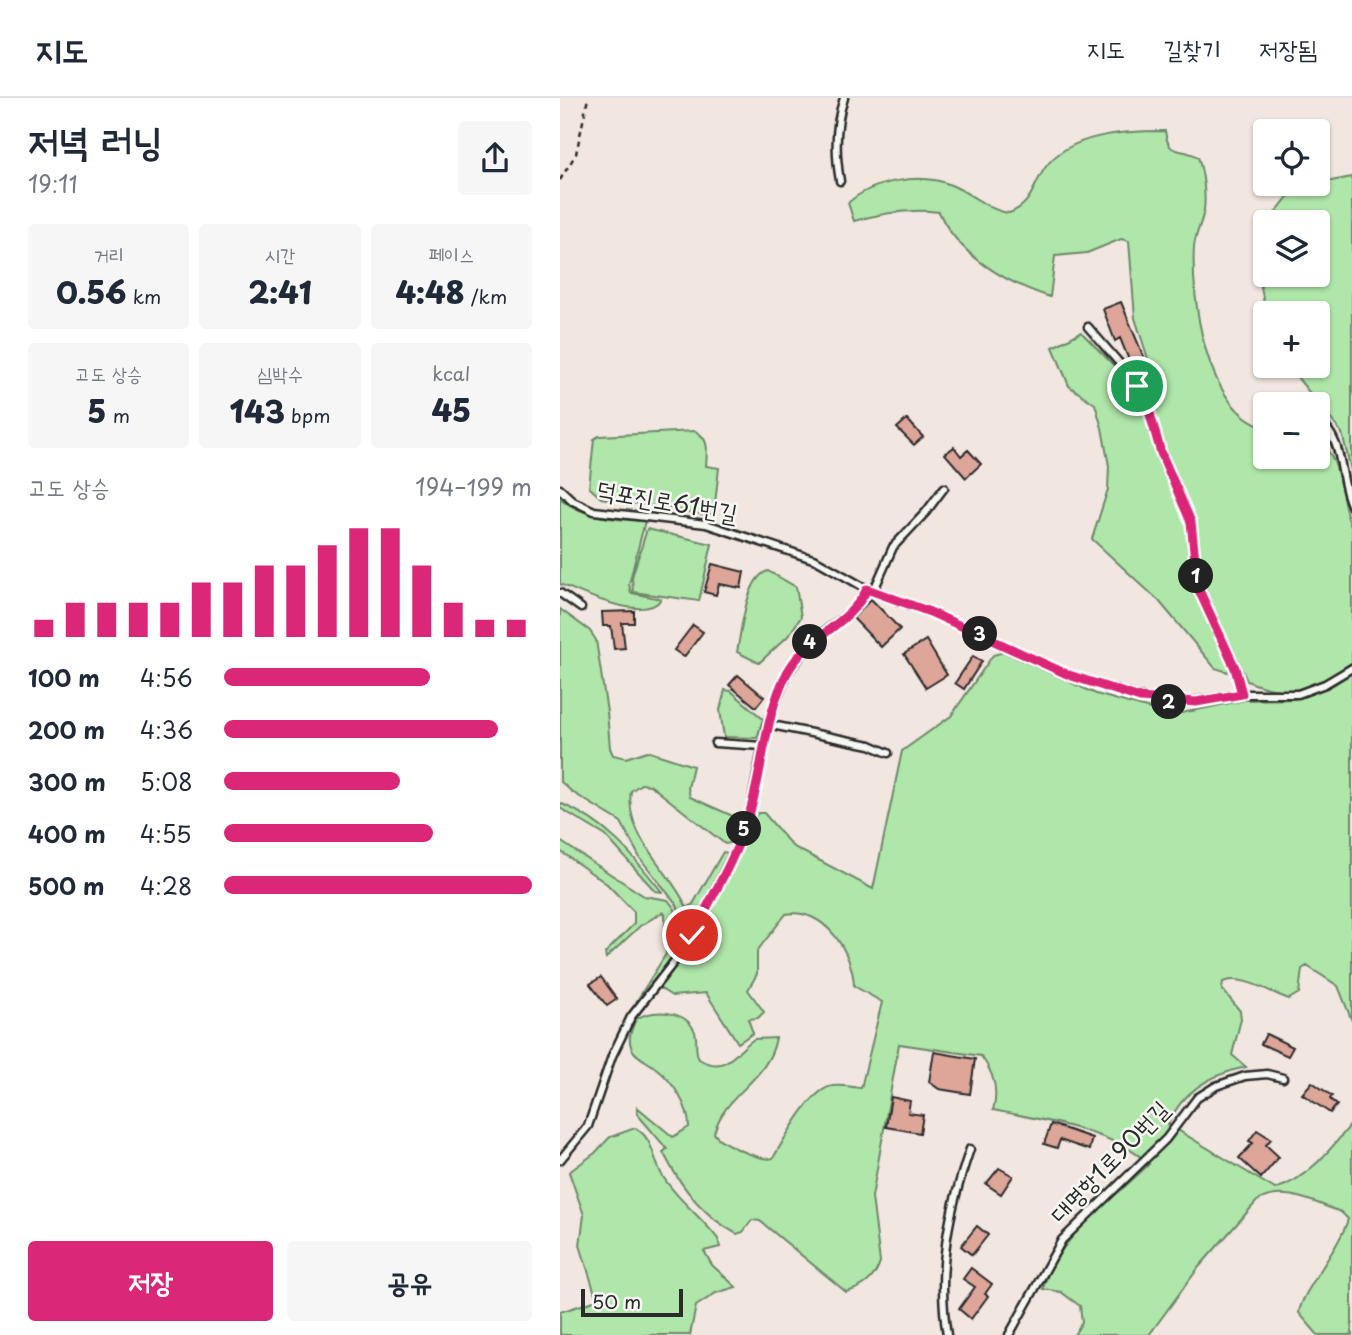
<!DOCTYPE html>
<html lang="ko">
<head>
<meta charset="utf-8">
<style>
	:root { --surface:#fff; --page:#f6f6f7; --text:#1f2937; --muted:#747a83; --line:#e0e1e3; --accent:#db2777 }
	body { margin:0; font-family:"Playpen Sans","Poor Story",sans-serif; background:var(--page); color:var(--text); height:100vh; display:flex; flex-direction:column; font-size:26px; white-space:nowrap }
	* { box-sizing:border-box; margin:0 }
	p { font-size:23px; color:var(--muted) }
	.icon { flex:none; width:38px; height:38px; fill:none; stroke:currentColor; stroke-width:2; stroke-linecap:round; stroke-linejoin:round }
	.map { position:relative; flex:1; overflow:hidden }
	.side { display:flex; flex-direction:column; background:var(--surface); width:560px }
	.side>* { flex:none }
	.buttons { position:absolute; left:693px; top:21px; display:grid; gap:14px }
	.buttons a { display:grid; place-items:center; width:77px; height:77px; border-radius:7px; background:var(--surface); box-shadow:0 2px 5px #0004; font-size:35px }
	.scale { position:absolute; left:21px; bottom:18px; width:102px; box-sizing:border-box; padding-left:7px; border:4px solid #2b2b2b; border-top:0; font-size:19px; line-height:24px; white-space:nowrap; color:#2b2b2b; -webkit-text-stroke:5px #f6f6f2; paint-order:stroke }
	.pin { position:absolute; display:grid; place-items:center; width:60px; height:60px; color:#fff; margin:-30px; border:4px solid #fff; border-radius:50%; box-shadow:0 2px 7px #0007 }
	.km { position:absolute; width:35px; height:35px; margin:-18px; border-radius:50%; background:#222; color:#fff; font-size:19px; line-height:35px; text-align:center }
	.round { display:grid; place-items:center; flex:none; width:74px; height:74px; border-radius:7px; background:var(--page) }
	.overview { display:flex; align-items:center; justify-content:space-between; height:119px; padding:0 28px }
	h1 { font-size:38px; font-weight:800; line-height:52px }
	.stats { display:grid; grid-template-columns:repeat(3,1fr); gap:10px; height:119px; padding:7px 28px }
	.stats div { display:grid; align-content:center; border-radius:7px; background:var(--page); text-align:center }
	.stats b { font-size:30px; font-weight:800 }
	.stats small { font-size:19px; font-weight:400 }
	.stats p { font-size:19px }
	.chart { height:196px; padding:14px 28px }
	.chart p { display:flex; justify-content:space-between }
	.chart svg { width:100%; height:126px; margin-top:7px; stroke:var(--accent); stroke-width:6 }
	.cta { display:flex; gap:14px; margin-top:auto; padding:14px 28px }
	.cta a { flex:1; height:80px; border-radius:7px; background:var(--accent); color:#fff; font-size:28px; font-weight:800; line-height:80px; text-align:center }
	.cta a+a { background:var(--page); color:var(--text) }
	ul { padding:0 28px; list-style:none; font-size:23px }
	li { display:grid; grid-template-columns:112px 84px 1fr; align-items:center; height:52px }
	li i { height:18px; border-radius:9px; background:var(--accent) }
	header { display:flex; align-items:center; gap:42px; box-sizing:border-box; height:98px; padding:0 35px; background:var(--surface); border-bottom:2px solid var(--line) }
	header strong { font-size:33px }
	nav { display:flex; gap:38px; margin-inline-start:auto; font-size:24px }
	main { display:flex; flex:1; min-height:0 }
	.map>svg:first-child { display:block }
	.green { fill:#afe6a9; stroke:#6d886a; stroke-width:2 }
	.building { fill:#dea599; stroke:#2b2b2b; stroke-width:2 }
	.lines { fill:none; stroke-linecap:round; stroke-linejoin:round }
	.lane-casing { stroke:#2b2b2b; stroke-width:11 }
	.path { stroke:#2b2b2b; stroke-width:2.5; stroke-dasharray:5 5; stroke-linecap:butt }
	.lane { stroke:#f6f6f2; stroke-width:6 }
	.route-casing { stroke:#fff; stroke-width:14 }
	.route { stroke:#db2777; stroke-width:9 }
	.labels { text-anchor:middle; stroke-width:5; stroke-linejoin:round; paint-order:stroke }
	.street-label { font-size:24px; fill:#2b2b2b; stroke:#f6f6f2 }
</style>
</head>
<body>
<header>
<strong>지도</strong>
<nav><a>지도</a><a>길찾기</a><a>저장됨</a></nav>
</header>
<main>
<section class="side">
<div class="overview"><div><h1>저녁 러닝</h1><p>19:11</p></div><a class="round"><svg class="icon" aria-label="share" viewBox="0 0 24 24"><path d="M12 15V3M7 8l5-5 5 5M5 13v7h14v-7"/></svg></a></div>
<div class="stats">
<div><p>거리</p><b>0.56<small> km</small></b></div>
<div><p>시간</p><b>2:41</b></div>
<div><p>페이스</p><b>4:48<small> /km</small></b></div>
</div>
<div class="stats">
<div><p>고도 상승</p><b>5<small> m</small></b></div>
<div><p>심박수</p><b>143<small> bpm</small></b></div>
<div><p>kcal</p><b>45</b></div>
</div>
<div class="chart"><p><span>고도 상승</span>194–199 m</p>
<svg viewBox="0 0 160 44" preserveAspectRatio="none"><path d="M5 44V38M15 44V32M25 44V32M35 44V32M45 44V32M55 44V25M65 44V25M75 44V19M85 44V19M95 44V12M105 44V6M115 44V6M125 44V19M135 44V32M145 44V38M155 44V38"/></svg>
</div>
<ul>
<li><b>100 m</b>4:56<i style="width:67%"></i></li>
<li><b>200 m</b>4:36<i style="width:89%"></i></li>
<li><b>300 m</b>5:08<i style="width:57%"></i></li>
<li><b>400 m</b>4:55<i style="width:68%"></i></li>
<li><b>500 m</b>4:28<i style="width:100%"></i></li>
</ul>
<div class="cta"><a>저장</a><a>공유</a></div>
</section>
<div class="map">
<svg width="792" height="1237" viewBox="0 0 792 1237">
	<rect width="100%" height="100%" fill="#f1e6e0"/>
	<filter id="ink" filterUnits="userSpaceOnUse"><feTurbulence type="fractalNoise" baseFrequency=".0143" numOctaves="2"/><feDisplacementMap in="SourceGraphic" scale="14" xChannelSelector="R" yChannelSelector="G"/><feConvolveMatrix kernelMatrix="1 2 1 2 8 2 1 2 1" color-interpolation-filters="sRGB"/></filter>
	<g filter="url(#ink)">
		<path class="green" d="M605 33C609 60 619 48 638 59 643 74 646 96 644 112 642 125 635 136 634 149 631 201 645 311 705 329V359H758V343C784 360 779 405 792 431V564C758 591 728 601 687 583L671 548 649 514 670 568 668 574 655 570 599 503 532 441 548 391 549 368 542 330 535 306 509 288 493 249 521 234 569 283 583 304 590 267 575 220 569 143 561 141 527 155 495 158 490 199C446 185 398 157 379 114 351 110 322 115 294 123L288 105C312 83 361 74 391 87 411 95 427 112 449 115 472 107 473 87 485 70 509 35 567 33 605 33Z
			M792 79V376L782 335 728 268H758V215H706L696 164 705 130V177H758V124H708L735 90Z
			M135 333C150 341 147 352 146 368L159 370 154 414 148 417 41 400 29 389 34 341 39 338Z
			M0 400C23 420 56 422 85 423L69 486 71 495 101 501C86 525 21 495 0 486Z
			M87 431 152 446 139 503 73 494 72 479Z
			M208 473 236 489 241 519 228 538 199 565 177 554C181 535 186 479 208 473Z
			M0 511 30 533 36 542 47 614 50 650 53 657 66 660 87 653 133 668 128 690 130 699 184 723 175 744 165 746 90 687 81 686 71 693C64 739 110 771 127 810L133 806 163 754 168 755 127 839 117 807 80 760 61 724 12 694 0 683Z
			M444 554 536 596 594 612 622 615 685 602 734 601 773 587 792 575V923L778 888 747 868 742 871 739 895 729 901C711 895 682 876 663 884L662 891 680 913 681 921 672 957 686 969C651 976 623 992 608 1026L715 1091C747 1082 772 1050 792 1025V1237H758L739 1215C741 1194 780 1150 788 1121L781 1114C755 1105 723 1087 697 1103L639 1169 589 1237H514L522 1224 520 1208 501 1194 483 1191C497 1138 552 1103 589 1066 555 1033 479 1021 433 1012 439 992 434 975 421 958L339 946 312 1099 320 1164C315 1181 303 1190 286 1194L200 1123 192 1122 183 1134 177 1136C143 1118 120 1088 103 1054L107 1051 78 1017 77 1009 113 1039 129 1029C129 1008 113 984 97 971 90 965 79 960 74 954 66 943 71 932 76 921 93 911 126 911 135 934 138 943 134 952 139 961 165 977 174 955 194 941L216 940C208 984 165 994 154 1035 159 1045 203 1064 213 1060 224 1042 251 990 273 988 282 987 292 989 301 990L322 904 294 888C293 854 264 809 226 816L197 853V876L188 892 204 914 198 920 188 921 193 935 178 945 146 895 112 898 98 889C141 842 169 781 192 721L198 715H204L232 748 313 791 342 653 391 618 433 557Z
			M165 592 171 593 203 621 197 640 164 639 160 612Z
			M0 705C46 724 72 756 102 794L95 793 46 738 0 710Z
			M0 743 84 798 108 802 115 811 118 854 76 904 106 856 105 816 103 814 80 828 46 860 45 855 74 826V814L47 786 0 753Z
			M75 1030C93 1039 93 1061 102 1077 117 1102 141 1118 158 1141L160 1149 144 1153 152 1167 176 1189 156 1195 136 1208 130 1237H0V1214L37 1202 20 1147 24 1117 9 1074 35 1055 50 1039Z"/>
		<path class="building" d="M561 204 587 267 573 272 560 240 555 243 543 211Z
			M347 321 363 339 354 347 337 330Z
			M394 349 401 358 408 352 421 366 406 380 385 356Z
			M152 466 184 474 181 490 159 486 156 497 144 494Z
			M311 501 340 531 321 549 293 520Z
			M74 513V525H62L65 550 54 551 51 528H43L42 514Z
			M133 527 143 534 124 559 114 552Z
			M366 542 387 577 366 590 344 556Z
			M413 558 422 563 404 591 395 585Z
			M178 577 204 599 196 609 169 587Z
			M41 879 57 901 47 908 30 886Z
			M706 936 733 949 728 958 701 946Z
			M374 954 415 961 410 996 379 991 369 984Z
			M752 984 772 998 770 1001 777 1007 770 1015 742 996Z
			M331 999 350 1003 348 1015 363 1017 360 1035 326 1029Z
			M491 1026 532 1040 529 1052 500 1042 497 1050 484 1046Z
			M697 1032 711 1041 706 1047 719 1059 701 1080 679 1060 693 1045 689 1043Z
			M439 1070 453 1078 441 1096 426 1086Z
			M417 1128 428 1137 412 1157 401 1148Z
			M411 1170 432 1186 425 1196 428 1198 411 1221 399 1211 415 1189 403 1181Z"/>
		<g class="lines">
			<defs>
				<path id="lane" d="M280 83C275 55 275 27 284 0
					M528 229 568 275 588 309 601 355 631 424 638 490 675 570 682 596
					M758 321C787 346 777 378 792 409
					M0 391 13 403 34 413 146 426 256 462 307 491 370 514 509 577 580 599 621 605 682 596H738L765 586 792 570
					M314 492 333 449 366 414 384 390
					M0 495 21 510
					M207 626 310 647 328 655
					M155 645 203 648
					M0 1062 28 1028 52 958 71 919 127 847 179 745 189 719 207 626 227 576 254 541 294 512 307 491
					M387 1237C376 1172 389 1112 410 1051
					M449 1237 502 1142 606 1041 637 1000 656 988 685 978 707 976 723 980"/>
			</defs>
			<use href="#lane" class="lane-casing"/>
			<path class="path" d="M0 82 16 56 28 0"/>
			<use href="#lane" class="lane"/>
		</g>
	</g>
	<g class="lines" filter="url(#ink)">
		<defs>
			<path id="route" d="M132 837C152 799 175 761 188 720 204 672 203 621 227 575 248 537 289 528 307 491L370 514 509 577 580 600 636 604 682 596 675 570 638 490 631 424 601 355 588 309 577 288"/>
		</defs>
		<use href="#route" class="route-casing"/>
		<use href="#route" class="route"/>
	</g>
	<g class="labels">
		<g class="street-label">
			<text transform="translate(107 404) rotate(10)" y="8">덕포진로61번길</text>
			<text transform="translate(550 1064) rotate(-46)" y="8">대명항1로90번길</text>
		</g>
	</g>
</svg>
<div class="buttons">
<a><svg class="icon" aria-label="locate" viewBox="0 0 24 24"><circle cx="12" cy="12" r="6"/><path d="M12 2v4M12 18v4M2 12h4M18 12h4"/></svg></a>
<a><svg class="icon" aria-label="layers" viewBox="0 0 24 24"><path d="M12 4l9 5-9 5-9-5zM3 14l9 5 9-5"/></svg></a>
<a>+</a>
<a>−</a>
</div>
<div class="scale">50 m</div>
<div class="pin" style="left:577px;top:288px;background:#1e9e55"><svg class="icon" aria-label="arrive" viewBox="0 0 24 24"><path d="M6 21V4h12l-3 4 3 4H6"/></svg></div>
<div class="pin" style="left:132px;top:837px;background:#d93025"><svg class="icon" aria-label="check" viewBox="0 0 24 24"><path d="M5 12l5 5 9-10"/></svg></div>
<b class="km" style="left:636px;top:478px">1</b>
<b class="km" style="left:609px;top:604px">2</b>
<b class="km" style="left:420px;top:536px">3</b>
<b class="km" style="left:250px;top:544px">4</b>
<b class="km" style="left:184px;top:731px">5</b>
</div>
</main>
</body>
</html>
